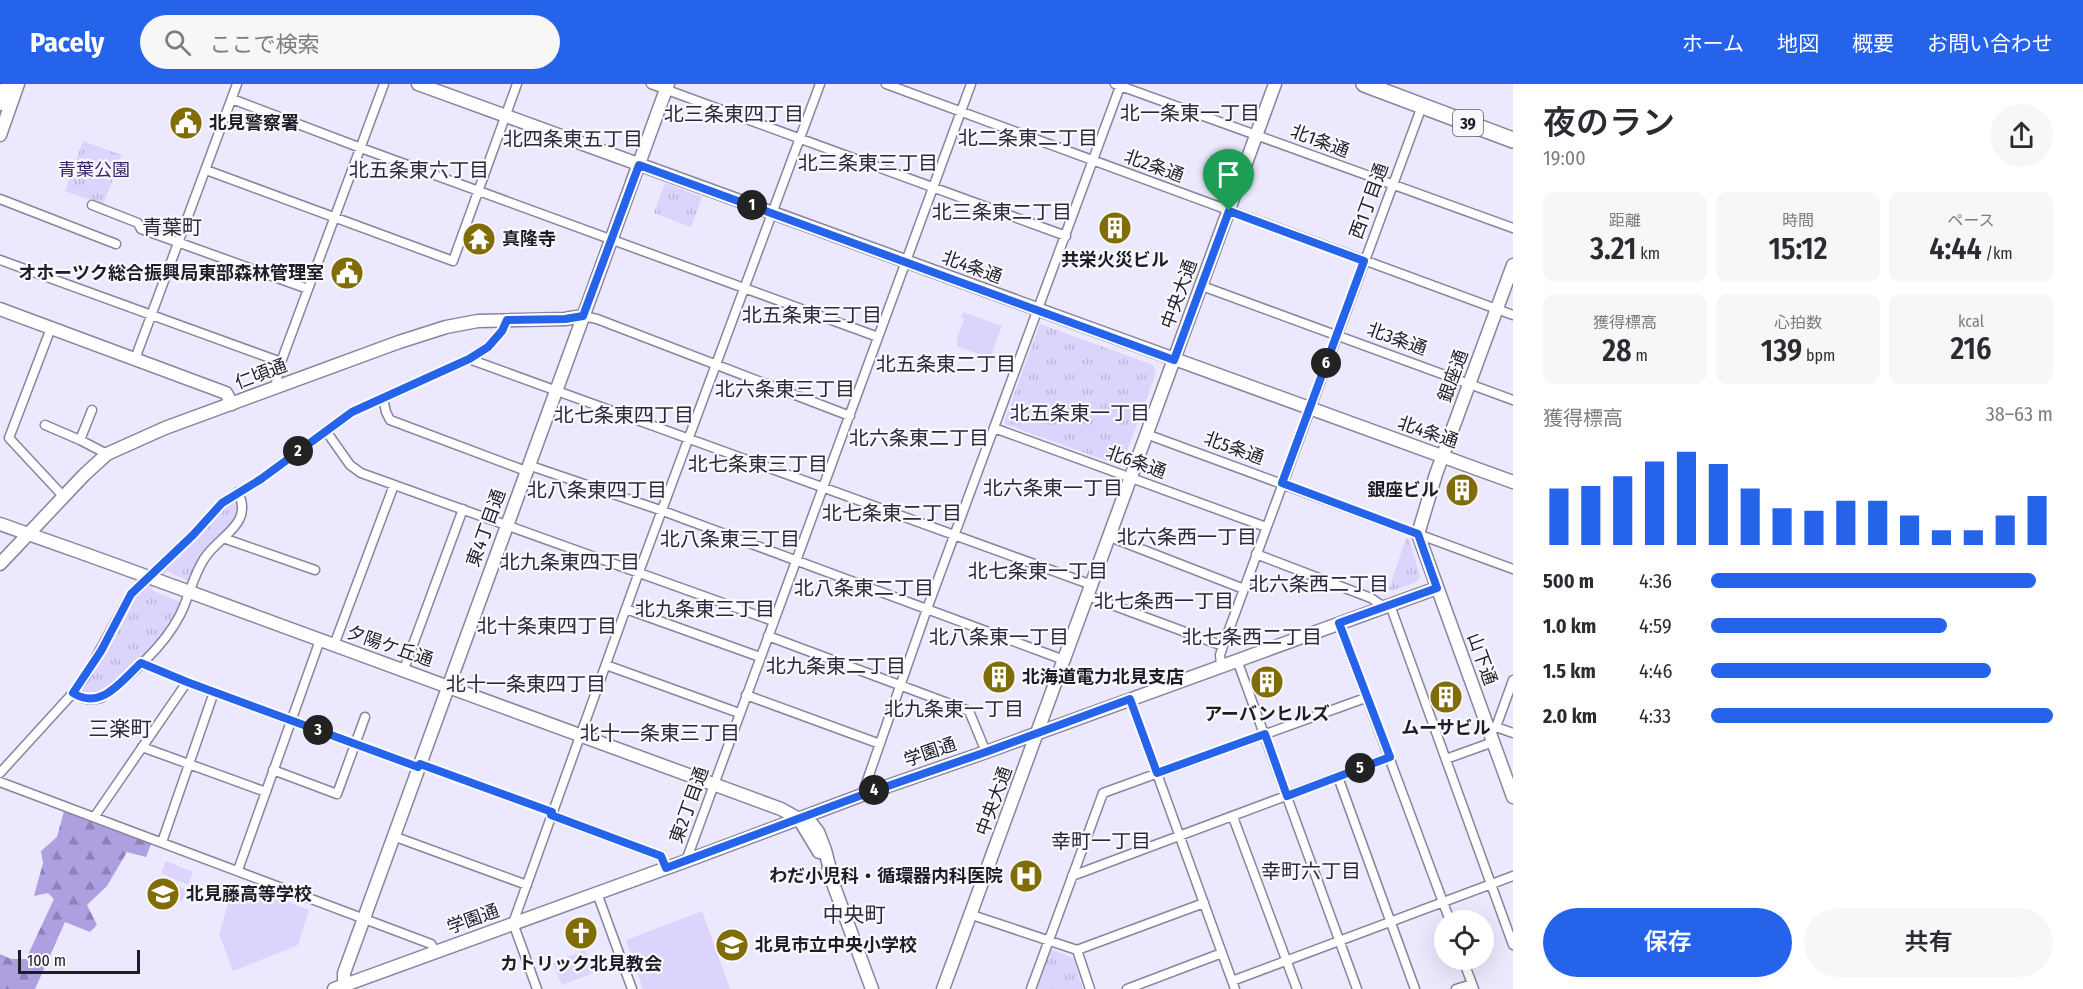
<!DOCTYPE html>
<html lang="ja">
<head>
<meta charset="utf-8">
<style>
	:root { --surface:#fff; --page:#f7f7f7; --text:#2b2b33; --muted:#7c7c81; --accent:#2563eb }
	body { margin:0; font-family:"Fira Sans Condensed","Noto Sans JP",sans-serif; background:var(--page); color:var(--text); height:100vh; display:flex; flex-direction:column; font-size:22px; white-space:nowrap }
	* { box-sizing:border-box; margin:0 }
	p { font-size:20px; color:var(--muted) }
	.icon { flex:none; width:33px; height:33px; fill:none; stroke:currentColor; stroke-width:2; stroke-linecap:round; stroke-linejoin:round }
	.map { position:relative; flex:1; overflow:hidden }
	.panel { display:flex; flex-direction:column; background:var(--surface); width:570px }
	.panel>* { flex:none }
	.buttons { position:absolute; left:1434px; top:826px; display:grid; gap:12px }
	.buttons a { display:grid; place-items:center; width:60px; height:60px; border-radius:50%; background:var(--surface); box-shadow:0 6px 24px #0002; font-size:30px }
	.scale { position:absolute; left:18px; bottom:15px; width:122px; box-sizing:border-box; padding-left:6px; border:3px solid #1e1d26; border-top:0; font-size:16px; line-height:21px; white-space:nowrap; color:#1e1d26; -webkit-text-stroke:4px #f9f8fd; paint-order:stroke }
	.pin { position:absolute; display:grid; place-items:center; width:51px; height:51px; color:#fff; margin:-62px -26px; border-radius:50% 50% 50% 0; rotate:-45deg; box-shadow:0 0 6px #0007 }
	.pin .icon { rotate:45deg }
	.km { position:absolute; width:30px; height:30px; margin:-15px; border-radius:50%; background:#222; color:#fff; font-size:16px; line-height:30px; text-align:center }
	.round { display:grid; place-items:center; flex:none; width:63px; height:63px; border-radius:32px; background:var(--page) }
	.head { display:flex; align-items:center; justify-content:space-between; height:102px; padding:0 30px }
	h1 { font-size:33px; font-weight:600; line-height:45px }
	.stats { display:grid; grid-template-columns:repeat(3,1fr); gap:9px; height:102px; padding:6px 30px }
	.stats div { display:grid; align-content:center; border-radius:12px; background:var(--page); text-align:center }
	.stats b { font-size:30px; font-weight:600 }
	.stats small { font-size:16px; font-weight:400 }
	.stats p { font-size:16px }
	.chart { height:168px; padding:12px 30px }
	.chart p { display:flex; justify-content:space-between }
	.chart svg { width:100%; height:108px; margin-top:6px; stroke:var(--accent); stroke-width:6 }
	.primary-button { display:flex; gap:12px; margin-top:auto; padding:12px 30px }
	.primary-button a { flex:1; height:69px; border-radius:36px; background:var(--accent); color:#fff; font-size:24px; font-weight:600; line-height:69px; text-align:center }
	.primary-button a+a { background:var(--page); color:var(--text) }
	ul { padding:0 30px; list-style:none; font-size:20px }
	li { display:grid; grid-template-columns:96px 72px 1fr; align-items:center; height:45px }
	li i { height:15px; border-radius:8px; background:var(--accent) }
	header { display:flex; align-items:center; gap:36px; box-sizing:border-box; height:84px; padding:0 30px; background:var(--accent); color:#fff }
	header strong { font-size:28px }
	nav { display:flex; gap:33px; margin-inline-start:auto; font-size:21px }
	.search { width:420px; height:54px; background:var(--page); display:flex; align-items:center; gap:15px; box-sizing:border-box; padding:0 21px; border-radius:33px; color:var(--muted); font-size:22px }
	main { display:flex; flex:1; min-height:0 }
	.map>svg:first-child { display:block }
	.forest { fill:url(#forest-firs) }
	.park { fill:url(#park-tufts) }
	.garden { fill:#dcd4fd }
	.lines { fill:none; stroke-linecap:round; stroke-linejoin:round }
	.street-casing { stroke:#89849d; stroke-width:11 }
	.secondary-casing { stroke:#89849d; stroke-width:15 }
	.highway-casing { stroke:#89849d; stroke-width:18 }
	.street { stroke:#fff; stroke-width:8 }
	.secondary { stroke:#fff; stroke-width:12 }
	.highway { stroke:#fff; stroke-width:15 }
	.secondary-bridge-casing { stroke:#89849d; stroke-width:15; stroke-linecap:butt }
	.secondary-bridge { stroke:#fff; stroke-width:12 }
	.route-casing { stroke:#fff; stroke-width:12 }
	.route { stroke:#2563eb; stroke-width:8 }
	.labels { text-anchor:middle; stroke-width:4.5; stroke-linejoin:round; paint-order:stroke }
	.shield { fill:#f9f8fd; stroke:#605f66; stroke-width:1.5 }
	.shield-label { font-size:16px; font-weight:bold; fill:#1e1d26 }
	.poi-label { font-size:18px; font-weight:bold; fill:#1e1d26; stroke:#f9f8fd; text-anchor:start }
	.street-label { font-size:18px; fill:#1e1d26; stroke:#f9f8fd }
	.park-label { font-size:18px; fill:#3c236e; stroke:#f9f8fd }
	.neighbourhood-label { font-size:20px; fill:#2c283c; stroke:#f9f8fd }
	.quarter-label { font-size:21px; fill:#2c283c; stroke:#f9f8fd }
</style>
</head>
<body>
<header>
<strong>Pacely</strong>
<div class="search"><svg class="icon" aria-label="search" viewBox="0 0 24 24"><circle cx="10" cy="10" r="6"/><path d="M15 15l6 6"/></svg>ここで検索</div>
<nav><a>ホーム</a><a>地図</a><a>概要</a><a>お問い合わせ</a></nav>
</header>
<main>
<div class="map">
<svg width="1513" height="905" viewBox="0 0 1513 905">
	<defs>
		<pattern id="forest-firs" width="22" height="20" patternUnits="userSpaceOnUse" patternTransform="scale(1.5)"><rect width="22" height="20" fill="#ae9fe0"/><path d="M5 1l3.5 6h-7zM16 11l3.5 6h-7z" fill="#8d81b5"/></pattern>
		<pattern id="park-tufts" width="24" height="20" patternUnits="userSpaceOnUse" patternTransform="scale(1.5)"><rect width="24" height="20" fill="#dcd4fd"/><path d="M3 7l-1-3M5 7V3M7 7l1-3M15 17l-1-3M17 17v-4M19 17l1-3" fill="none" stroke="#bcb6d9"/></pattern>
	</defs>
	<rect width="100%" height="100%" fill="#ece8fe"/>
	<path class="forest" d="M64 727 151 760 146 773 127 768 107 802 87 821 97 841 90 848 65 838 35 905H0V870L11 875H26L54 815 48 809 34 812 43 779 41 767 57 753Z"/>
	<path class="park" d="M83 57 122 71 103 121 65 107Z
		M665 99 702 113 691 143 654 129Z
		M1040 240 1153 281 1156 289 1124 375 1113 379 1005 340 1004 338Z
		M235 415C251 430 211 459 201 471 195 479 192 488 188 497L167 487 151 506 180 518C178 525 175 533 171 540 162 556 107 609 90 613L81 609 80 605 109 561 137 512 231 417Z
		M1406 454 1409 455 1420 492 1417 498 1391 507 1389 505Z
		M1049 864 1073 874 1083 905H1036Z"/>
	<path class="garden" d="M963 228 1002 242 988 279 980 276 981 271 957 262 958 258 956 257 964 235 961 233Z
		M166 777 193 788 188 801 161 789Z
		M159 794 187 806 181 818 154 806Z
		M243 801 309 826 298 861 233 887 219 850 232 806Z
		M702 827 730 905H643L626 856Z
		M585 866 594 889 562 901 553 879Z"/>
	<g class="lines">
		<defs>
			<path id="street" d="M651 0 1066 152
				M886 0 1513 231
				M1115 0 1513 144
				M232 15 361 64 878 253
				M206 86 453 177 517 0
				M0 115 116 160
				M92 121 138 139 141 145 308 205
				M0 176 281 278
				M1202 202 1513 316
				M583 232 597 235 850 332
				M51 244 9 354 63 412
				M135 275 237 0
				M469 275 1092 501
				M275 303 281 278 384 0
				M383 314 386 328 390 336 526 387
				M45 341 80 356 107 370
				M994 344 1266 443
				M326 347 350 381 361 389 773 537
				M1146 350 1513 485
				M80 356 92 326
				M528 381 663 427 1064 576
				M1110 453 1244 505
				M223 454 315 486
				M1256 470 1371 514 1384 523
				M1088 512 1223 562
				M1390 521 1513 861
				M626 525 760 573
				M1339 539 1450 837
				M768 552 969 627 986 668
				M334 561 394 401
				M1237 576 1357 905
				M141 579 187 598 418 683
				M606 581 739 629
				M1221 581 1220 571 1223 562 1422 22
				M404 585 463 425
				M73 609C83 615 89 617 101 614 131 591 163 564 180 531 189 513 193 492 204 475 219 451 254 441 238 408
				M746 611 880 660
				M1130 615 1235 905
				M1496 643 1513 596
				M1491 645 1496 643 1513 649
				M142 663 266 708
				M1446 675 1493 658
				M420 680 552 728
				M273 686 337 710 365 633
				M0 689 73 609 85 593 131 510 193 451 222 419 261 395 352 328 469 275 488 263 502 247 507 235
				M1338 693 1415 905
				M0 698 431 860 436 868
				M862 711 927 525 1121 0
				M551 731 661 772 666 785
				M95 732 187 598
				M1233 733 1297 905
				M393 752 527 801
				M162 758 214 608
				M686 777 971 0
				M238 786 320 556
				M1072 792 1390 673
				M597 809 632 905
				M972 831 1077 866 1204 819
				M1077 866 1090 905
				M1463 876 1474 905
				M1232 897 1513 792
				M537 905 513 839 639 488 820 0
				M1031 905 1103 709 1368 613
				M1127 905 1222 869
				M1456 905 1472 900"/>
			<path id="secondary" d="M418 0 1513 398
				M0 20 7 0
				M0 51 18 0
				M1513 181 1436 390 1418 450 1513 713
				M0 225 226 309 232 320
				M0 440 85 470
				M0 480 84 391 107 370 165 344 399 258 446 243 478 237 565 235 583 232
				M176 503 781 725 799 735 812 740 818 748 825 766 832 793
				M799 735 819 768
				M828 786 872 905
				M334 905 686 777 862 711 986 668 1437 504
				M344 905V889L668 0
				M943 905 1275 0"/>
			<path id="highway" d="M1364 0 1513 56"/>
		</defs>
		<use href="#street" class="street-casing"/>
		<use href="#secondary" class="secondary-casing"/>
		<use href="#highway" class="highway-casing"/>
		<use href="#street" class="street"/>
		<use href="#secondary" class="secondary"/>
		<use href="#highway" class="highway"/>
		<defs>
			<path id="secondary-bridge" d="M85 470 176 503"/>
		</defs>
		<use href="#secondary-bridge" class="secondary-bridge-casing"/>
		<use href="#secondary-bridge" class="secondary-bridge"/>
	</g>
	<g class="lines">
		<defs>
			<path id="route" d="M639 81 1174 276 1229 127 1364 177 1282 399 1418 450 1437 504 1339 539 1390 673 1287 712 1265 650 1157 689 1130 615 986 668 862 711 666 784 661 772 551 731 552 728 420 680 418 683 187 598 141 579C121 597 101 627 73 609L101 567 131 510 193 451 222 419 261 395 352 328 469 275 488 263 502 247 507 236 565 235 583 232Z"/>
		</defs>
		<use href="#route" class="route-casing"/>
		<use href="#route" class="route"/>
	</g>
	<defs>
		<symbol id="civic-disc" viewBox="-11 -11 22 22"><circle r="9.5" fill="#816d08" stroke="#f9f8fd"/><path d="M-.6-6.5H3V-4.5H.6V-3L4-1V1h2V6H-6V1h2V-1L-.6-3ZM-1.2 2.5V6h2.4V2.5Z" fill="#fff"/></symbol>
		<symbol id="building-disc" viewBox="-11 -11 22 22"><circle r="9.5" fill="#816d08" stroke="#f9f8fd"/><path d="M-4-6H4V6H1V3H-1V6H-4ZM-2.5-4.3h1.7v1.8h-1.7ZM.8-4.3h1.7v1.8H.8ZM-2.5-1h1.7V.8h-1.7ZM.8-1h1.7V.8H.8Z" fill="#fff"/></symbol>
		<symbol id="temple-disc" viewBox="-11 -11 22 22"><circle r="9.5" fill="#816d08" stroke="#f9f8fd"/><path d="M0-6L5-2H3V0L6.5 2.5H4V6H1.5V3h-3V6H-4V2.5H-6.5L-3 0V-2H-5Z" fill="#fff"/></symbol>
		<symbol id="hospital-disc" viewBox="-11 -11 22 22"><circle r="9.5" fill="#816d08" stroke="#f9f8fd"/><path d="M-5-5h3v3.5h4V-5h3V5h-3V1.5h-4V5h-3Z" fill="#fff"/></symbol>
		<symbol id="school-disc" viewBox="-11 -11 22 22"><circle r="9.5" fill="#816d08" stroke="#f9f8fd"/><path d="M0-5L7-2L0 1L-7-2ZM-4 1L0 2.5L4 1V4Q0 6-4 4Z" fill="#fff"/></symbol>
		<symbol id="church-disc" viewBox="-11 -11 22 22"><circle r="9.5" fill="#816d08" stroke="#f9f8fd"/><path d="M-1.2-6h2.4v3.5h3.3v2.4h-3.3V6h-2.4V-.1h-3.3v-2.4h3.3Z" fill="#fff"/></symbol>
	</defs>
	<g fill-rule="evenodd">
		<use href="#civic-disc" x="167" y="20" width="38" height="38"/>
		<use href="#building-disc" x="1096" y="125" width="38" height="38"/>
		<use href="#temple-disc" x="460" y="136" width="38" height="38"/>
		<use href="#civic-disc" x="328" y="170" width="38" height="38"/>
		<use href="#building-disc" x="1443" y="387" width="38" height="38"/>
		<use href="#building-disc" x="980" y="574" width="38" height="38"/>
		<use href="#building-disc" x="1248" y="579" width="38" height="38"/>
		<use href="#building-disc" x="1427" y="594" width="38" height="38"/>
		<use href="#hospital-disc" x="1007" y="773" width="38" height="38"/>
		<use href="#school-disc" x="144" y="791" width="38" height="38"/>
		<use href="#church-disc" x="562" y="830" width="38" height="38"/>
		<use href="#school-disc" x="713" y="842" width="38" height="38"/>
	</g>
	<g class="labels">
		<rect class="shield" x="1453" y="26" width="30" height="26" rx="4.5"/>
		<g class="shield-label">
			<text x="1468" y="45">39</text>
		</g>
		<g class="poi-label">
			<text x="209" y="45">北見警察署</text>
			<text x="502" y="161">真隆寺</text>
			<text x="1115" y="182" text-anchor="middle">共栄火災ビル</text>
			<text x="324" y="195" text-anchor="end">オホーツク総合振興局東部森林管理室</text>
			<text x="1439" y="412" text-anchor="end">銀座ビル</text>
			<text x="1022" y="599">北海道電力北見支店</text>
			<text x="1267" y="636" text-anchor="middle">アーバンヒルズ</text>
			<text x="1446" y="650" text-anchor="middle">ムーサビル</text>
			<text x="1003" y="798" text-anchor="end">わだ小児科・循環器内科医院</text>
			<text x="186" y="816">北見藤高等学校</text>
			<text x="755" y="867">北見市立中央小学校</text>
			<text x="581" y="886" text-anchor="middle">カトリック北見教会</text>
		</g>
		<g class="street-label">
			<text transform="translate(1320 57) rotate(21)" y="6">北1条通</text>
			<text transform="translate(1154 82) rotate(20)" y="6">北2条通</text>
			<text transform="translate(1369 117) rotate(-70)" y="6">西1丁目通</text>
			<text transform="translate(972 183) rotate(20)" y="6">北4条通</text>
			<text transform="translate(1179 210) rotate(-70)" y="6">中央大通</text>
			<text transform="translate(1397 255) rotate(20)" y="6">北3条通</text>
			<text transform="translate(261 290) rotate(-21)" y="6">仁頃通</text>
			<text transform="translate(1453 292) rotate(-70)" y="6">銀座通</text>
			<text transform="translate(1428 348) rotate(19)" y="6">北4条通</text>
			<text transform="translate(1234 364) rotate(20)" y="6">北5条通</text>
			<text transform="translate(1136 378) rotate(20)" y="6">北6条通</text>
			<text transform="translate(486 444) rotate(-70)" y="6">東4丁目通</text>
			<text transform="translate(390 562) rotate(19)" y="6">夕陽ケ丘通</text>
			<text transform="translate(1482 575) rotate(70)" y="6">山下通</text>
			<text transform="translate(930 668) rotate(-19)" y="6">学園通</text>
			<text transform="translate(994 717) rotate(-70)" y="6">中央大通</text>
			<text transform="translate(689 721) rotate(-70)" y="6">東2丁目通</text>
			<text transform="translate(473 835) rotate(-20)" y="6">学園通</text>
		</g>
		<g class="park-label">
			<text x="94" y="92">青葉公園</text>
		</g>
		<g class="neighbourhood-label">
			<text x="1190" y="36">北一条東一丁目</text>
			<text x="734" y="37">北三条東四丁目</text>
			<text x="1028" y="61">北二条東二丁目</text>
			<text x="573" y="62">北四条東五丁目</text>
			<text x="868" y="86">北三条東三丁目</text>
			<text x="419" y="93">北五条東六丁目</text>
			<text x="1002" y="135">北三条東二丁目</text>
			<text x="172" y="150">青葉町</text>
			<text x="812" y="238">北五条東三丁目</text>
			<text x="946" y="287">北五条東二丁目</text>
			<text x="785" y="312">北六条東三丁目</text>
			<text x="1080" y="336">北五条東一丁目</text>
			<text x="624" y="338">北七条東四丁目</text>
			<text x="919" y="361">北六条東二丁目</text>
			<text x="758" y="387">北七条東三丁目</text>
			<text x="1053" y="411">北六条東一丁目</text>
			<text x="597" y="413">北八条東四丁目</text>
			<text x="892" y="436">北七条東二丁目</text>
			<text x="1187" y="460">北六条西一丁目</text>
			<text x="730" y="462">北八条東三丁目</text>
			<text x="570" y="485">北九条東四丁目</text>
			<text x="1038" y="494">北七条東一丁目</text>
			<text x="1319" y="507">北六条西二丁目</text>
			<text x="864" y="511">北八条東二丁目</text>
			<text x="1164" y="524">北七条西一丁目</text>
			<text x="705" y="532">北九条東三丁目</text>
			<text x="547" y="549">北十条東四丁目</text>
			<text x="999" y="560">北八条東一丁目</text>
			<text x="1252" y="560">北七条西二丁目</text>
			<text x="836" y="589">北九条東二丁目</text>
			<text x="526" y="607">北十一条東四丁目</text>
			<text x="954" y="632">北九条東一丁目</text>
			<text x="660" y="656">北十一条東三丁目</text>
			<text x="1101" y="764">幸町一丁目</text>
			<text x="1311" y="794">幸町六丁目</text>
		</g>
		<g class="quarter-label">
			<text x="120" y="652">三楽町</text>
			<text x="854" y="838">中央町</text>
		</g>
	</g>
</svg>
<div class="buttons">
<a><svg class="icon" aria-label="locate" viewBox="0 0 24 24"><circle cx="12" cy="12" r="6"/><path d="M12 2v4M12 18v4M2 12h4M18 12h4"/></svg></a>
</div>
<div class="scale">100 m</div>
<div class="pin" style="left:1229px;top:127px;background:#1e9e55"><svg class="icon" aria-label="arrive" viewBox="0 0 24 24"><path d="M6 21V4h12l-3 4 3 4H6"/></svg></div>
<b class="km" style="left:752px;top:121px">1</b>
<b class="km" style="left:298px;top:367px">2</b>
<b class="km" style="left:318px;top:646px">3</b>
<b class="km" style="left:874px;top:706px">4</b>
<b class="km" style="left:1360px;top:684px">5</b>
<b class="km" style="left:1326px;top:279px">6</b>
</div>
<section class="panel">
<div class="head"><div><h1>夜のラン</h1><p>19:00</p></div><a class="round"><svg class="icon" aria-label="share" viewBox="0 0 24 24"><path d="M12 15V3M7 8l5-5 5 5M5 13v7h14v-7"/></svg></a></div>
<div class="stats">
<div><p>距離</p><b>3.21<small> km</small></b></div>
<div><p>時間</p><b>15:12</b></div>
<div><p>ペース</p><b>4:44<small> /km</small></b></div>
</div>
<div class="stats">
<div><p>獲得標高</p><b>28<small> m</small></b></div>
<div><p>心拍数</p><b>139<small> bpm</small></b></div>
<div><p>kcal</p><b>216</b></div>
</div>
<div class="chart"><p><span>獲得標高</span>38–63 m</p>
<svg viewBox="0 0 160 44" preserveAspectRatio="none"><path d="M5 44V21M15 44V20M25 44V16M35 44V10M45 44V6M55 44V11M65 44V21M75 44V29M85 44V30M95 44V26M105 44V26M115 44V32M125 44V38M135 44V38M145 44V32M155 44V24"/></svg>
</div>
<ul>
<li><b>500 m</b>4:36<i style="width:95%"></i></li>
<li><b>1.0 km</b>4:59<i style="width:69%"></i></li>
<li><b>1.5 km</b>4:46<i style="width:82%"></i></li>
<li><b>2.0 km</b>4:33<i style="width:100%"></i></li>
</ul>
<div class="primary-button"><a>保存</a><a>共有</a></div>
</section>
</main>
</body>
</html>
